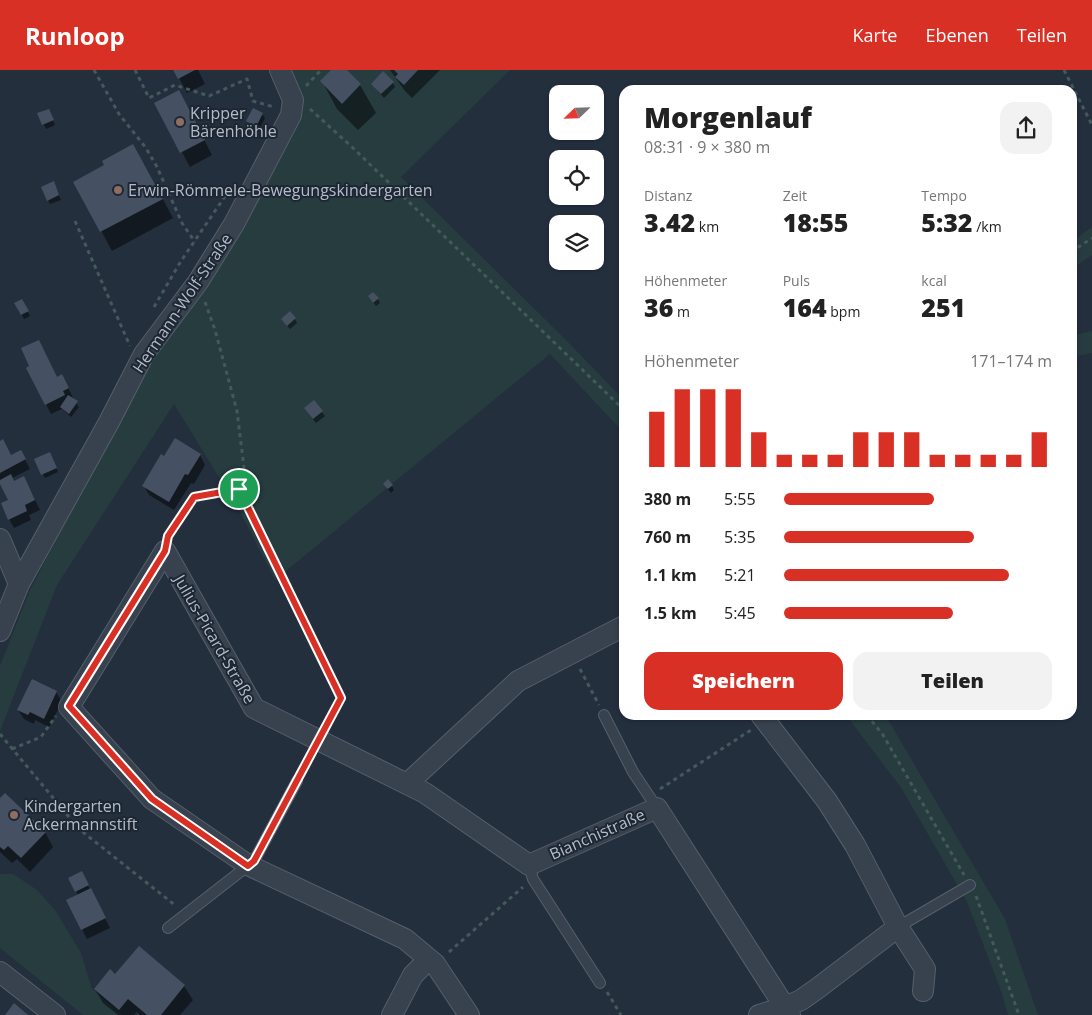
<!DOCTYPE html>
<html lang="de">
<head>
<meta charset="utf-8">
<style>
	:root { --surface:#fff; --page:#f2f2f2; --text:#222; --muted:#767676; --accent:#d93025 }
	body { margin:0; font-family:"Open Sans",sans-serif; background:var(--page); color:var(--text); height:100vh; display:flex; flex-direction:column; font-size:19px; white-space:nowrap }
	* { box-sizing:border-box; margin:0 }
	p { font-size:16px; color:var(--muted) }
	.icon { flex:none; width:28px; height:28px; fill:none; stroke:currentColor; stroke-width:2; stroke-linecap:round; stroke-linejoin:round }
	.map { position:relative; flex:1; overflow:hidden }
	.details { position:absolute; left:619px; top:15px; width:458px; height:635px; display:flex; flex-direction:column; background:var(--surface); border-radius:15px; box-shadow:0 1px 4px #0004 }
	.details>* { flex:none }
	.needle { width:32px; rotate:247deg }
	.fabs { position:absolute; left:549px; top:15px; display:grid; gap:10px }
	.fabs a { display:grid; place-items:center; width:55px; height:55px; border-radius:10px; background:var(--surface); box-shadow:0 1px 4px #0004; font-size:25px }
	.pin { position:absolute; display:grid; place-items:center; width:42px; height:42px; color:#fff; margin:-21px; border:2px solid #fff; border-radius:50%; box-shadow:0 1px 5px #0007 }
	.round { display:grid; place-items:center; flex:none; width:52px; height:52px; border-radius:15px; background:var(--page) }
	.overview { display:flex; align-items:center; justify-content:space-between; height:85px; padding:0 25px }
	h1 { font-size:28px; font-weight:800; line-height:38px }
	.stats { display:grid; grid-template-columns:repeat(3,1fr); gap:8px; height:85px; padding:5px 25px }
	.stats div { display:grid; align-content:center }
	.stats b { font-size:25px; font-weight:800 }
	.stats small { font-size:14px; font-weight:400 }
	.stats p { font-size:14px }
	.chart { height:140px; padding:10px 25px }
	.chart p { display:flex; justify-content:space-between }
	.chart svg { width:100%; height:90px; margin-top:5px; stroke:var(--accent); stroke-width:6 }
	.cta { display:flex; gap:10px; margin-top:auto; padding:10px 25px }
	.cta a { flex:1; height:58px; border-radius:15px; background:var(--accent); color:#fff; font-size:20px; font-weight:800; line-height:58px; text-align:center }
	.cta a+a { background:var(--page); color:var(--text) }
	ul { padding:0 25px; list-style:none; font-size:16px }
	li { display:grid; grid-template-columns:80px 60px 1fr; align-items:center; height:38px }
	li i { height:12px; border-radius:6px; background:var(--accent) }
	header { display:flex; align-items:center; gap:30px; box-sizing:border-box; height:70px; padding:0 25px; background:var(--accent); color:#fff }
	header strong { font-size:24px }
	nav { display:flex; gap:28px; margin-inline-start:auto; font-size:18px }
	.map>svg:first-child { display:block }
	.green { fill:#263c3f }
	.shadow { fill:#0007 }
	.building { fill:#455162 }
	.lines { fill:none; stroke-linecap:round; stroke-linejoin:round }
	.service-casing { stroke:#565f6c; stroke-width:12 }
	.minor-casing { stroke:#565f6c; stroke-width:22 }
	.path { stroke:#44595c; stroke-width:3; stroke-dasharray:4 4; stroke-linecap:butt }
	.service { stroke:#38414e; stroke-width:10 }
	.minor { stroke:#38414e; stroke-width:20 }
	.route-casing { stroke:#fff; stroke-width:10 }
	.route { stroke:#d93025; stroke-width:6 }
	.education-dot { fill:#8d6e63; stroke:#1d2633; stroke-width:2 }
	.labels { text-anchor:middle; stroke-width:4; stroke-linejoin:round; paint-order:stroke }
	.poi-label { font-size:16px; fill:#b4bcc9; stroke:#1d2633; text-anchor:start }
	.street-label { font-size:16px; fill:#b4bcc9; stroke:#1d2633 }
</style>
</head>
<body>
<header>
<strong>Runloop</strong>
<nav><a>Karte</a><a>Ebenen</a><a>Teilen</a></nav>
</header>
<div class="map">
<svg width="1092" height="945" viewBox="0 0 1092 945">
	<rect width="100%" height="100%" fill="#242f3e"/>
	<path class="green" d="M290 0H510L401 107 566 270 624 330V363L550 284 275 510 238 438 174 334 57 515 0 661V596L30 520 116 354 148 288 298 47 300 20Z
		M1092 157V185L1071 199V172Z
		M1092 261V283L1071 287V266Z
		M846 645H884L890 653 1005 849 1038 945H1008L1001 921 967 832 902 719Z
		M0 804H13L37 820 55 840 81 883 92 919 123 945H83L0 878Z"/>
	<path class="shadow" d="M175 0H198L205 14 187 23Z
		M333 0H346L360 15 376 43 358 60 337 39 322 11Z
		M390 0H440L412 28 405 21Z
		M393 13 395 17 384 28 372 14Z
		M156 34 187 36 212 85 190 97Z
		M39 44H50L55 55 46 59Z
		M262 44 265 48 259 60 250 55 248 51Z
		M144 94 173 148 112 181 75 112Z
		M55 117 61 130 50 134 48 130Z
		M378 229 380 233 376 236 372 231Z
		M22 230 30 246 24 249 16 233Z
		M295 249 297 253 290 259 285 253Z
		M57 308 67 315 73 328H71L79 337 71 347 62 339 51 344 46 334Z
		M314 332 325 346 316 353 308 343Z
		M0 372 11 386 21 382 30 399 12 408 14 412 24 408 40 440 29 445 31 450 14 458 9 449V431L0 412Z
		M200 385 205 395 194 414 191 413 174 440 149 425 144 416Z
		M52 388 58 402 45 408 43 404Z
		M392 416 394 420 391 423 387 418Z
		M56 622 62 632 49 657 35 650 34 654 24 649 18 640Z
		M0 729 45 762 53 777 30 802 17 789 12 793 0 782Z
		M81 802 110 858 87 869 82 859 78 825 69 808Z
		M139 878 184 916 193 930 180 945H140L137 942 134 945H118L103 933 95 919 116 905Z"/>
	<path class="building" d="M173 0H195L178 9Z
		M331 0H347L361 14 342 34 320 11Z
		M394 0H418L404 15 395 7 398 4Z
		M383 1 394 12 381 24 371 14Z
		M179 20 205 70 180 83 154 33Z
		M253 38 263 43 256 57 246 51Z
		M49 39 54 50 42 55 37 43Z
		M133 74 163 129 100 162 73 112 104 95 102 91Z
		M54 111 59 125 47 131 41 117Z
		M373 222 379 228 373 233 368 226Z
		M22 229 29 241 21 245 14 233Z
		M290 241 296 248 287 256 281 249Z
		M39 270 57 307 62 304 69 318 63 321 65 325 45 335 26 298 29 296 21 278Z
		M68 325 78 331 69 344 60 337Z
		M314 330 323 341 313 349 304 338Z
		M175 368 201 384 188 405 185 404 169 432 142 416 161 384 164 386Z
		M3 369 11 385 21 380 26 389 0 403V371Z
		M50 382 57 398 41 405 34 389Z
		M11 404 14 411 24 406 35 430 25 435 27 441 8 450 1 433 8 430 0 414V410Z
		M388 409 393 415 388 419 383 414Z
		M32 609 57 621 44 649 30 642 28 645 17 640Z
		M5 723 46 762 21 788 8 776 4 780 0 777V728Z
		M82 801 89 815 75 822 68 808Z
		M91 818 106 848 81 860 66 830Z
		M139 876 185 915 161 945H147L128 929 119 940 94 919 110 899 115 904Z
		M14 933 28 945H5Z"/>
	<g class="lines">
		<defs>
			<path id="service" d="M604 645 633 702 657 738
				M529 795 533 809 600 913
				M898 857 970 815
				M168 858 254 791 297 711"/>
			<path id="minor" d="M0 469 19 514
				M0 561 19 514 109 352 144 284 198 212 234 154 291 45 293 30 280 0
				M408 713 518 611 624 556
				M898 857 925 899 923 921
				M0 902 55 945
				M392 945 413 905 429 889
				M469 945 435 894 405 869 248 795 152 729 69 637 165 481 254 638 425 723 529 795 657 738 790 945
				M759 945 785 937 801 930 818 918 898 857 855 775 827 731 761 645"/>
		</defs>
		<use href="#service" class="service-casing"/>
		<use href="#minor" class="minor-casing"/>
		<path class="path" d="M94 0 119 44 146 78 157 97 182 153 195 172
			M135 0 149 28 175 15 209 26 247 9 253 31 274 37
			M1064 0 1092 55
			M306 16 321 0
			M310 39 352 77 624 340
			M75 151 130 276
			M1071 182 1092 168
			M205 232 215 260 237 341 244 398 239 419
			M154 237 181 191 232 116
			M169 464 194 427 239 419 341 628 326 655
			M580 599 599 635
			M867 645 883 665 964 805
			M0 664 79 759 176 836
			M12 679 41 667 56 646
			M303 700 310 685
			M660 719 751 660
			M976 826 1019 945
			M449 882 523 817
			M607 922 621 945"/>
		<use href="#service" class="service"/>
		<use href="#minor" class="minor"/>
	</g>
	<g class="lines">
		<defs>
			<path id="route" d="M239 419 341 628 254 791 248 796 152 729 69 636 165 481 168 466 194 427Z"/>
		</defs>
		<use href="#route" class="route-casing"/>
		<use href="#route" class="route"/>
	</g>
	<g class="education-dot">
		<circle cx="180" cy="52" r="5"/>
		<circle cx="118" cy="120" r="5"/>
		<circle cx="14" cy="745" r="5"/>
	</g>
	<g class="labels">
		<g class="poi-label">
			<text x="190" y="49">Kripper<tspan x="190" dy="18">Bärenhöhle</tspan></text>
			<text x="128" y="126">Erwin-Römmele-Bewegungskindergarten</text>
			<text x="24" y="742">Kindergarten<tspan x="24" dy="18">Ackermannstift</tspan></text>
		</g>
		<g class="street-label">
			<text transform="translate(182 233) rotate(-56)" y="6">Hermann-Wolf-Straße</text>
			<text transform="translate(215 569) rotate(60)" y="6">Julius-Picard-Straße</text>
			<text transform="translate(597 764) rotate(-24)" y="6">Bianchistraße</text>
		</g>
	</g>
</svg>
<div class="fabs">
<a><svg class="needle" viewBox="-14 -14 28 28"><path d="M0-13l5 13h-10z" fill="#e53935"/><path d="M0 13l5-13h-10z" fill="#767676"/></svg></a>
<a><svg class="icon" aria-label="locate" viewBox="0 0 24 24"><circle cx="12" cy="12" r="6"/><path d="M12 2v4M12 18v4M2 12h4M18 12h4"/></svg></a>
<a><svg class="icon" aria-label="layers" viewBox="0 0 24 24"><path d="M12 4l9 5-9 5-9-5zM3 14l9 5 9-5"/></svg></a>
</div>
<div class="pin" style="left:239px;top:419px;background:#1e9e55"><svg class="icon" aria-label="arrive" viewBox="0 0 24 24"><path d="M6 21V4h12l-3 4 3 4H6"/></svg></div>
<section class="details">
<div class="overview"><div><h1>Morgenlauf</h1><p>08:31 · 9 × 380 m</p></div><a class="round"><svg class="icon" aria-label="share" viewBox="0 0 24 24"><path d="M12 15V3M7 8l5-5 5 5M5 13v7h14v-7"/></svg></a></div>
<div class="stats">
<div><p>Distanz</p><b>3.42<small> km</small></b></div>
<div><p>Zeit</p><b>18:55</b></div>
<div><p>Tempo</p><b>5:32<small> /km</small></b></div>
</div>
<div class="stats">
<div><p>Höhenmeter</p><b>36<small> m</small></b></div>
<div><p>Puls</p><b>164<small> bpm</small></b></div>
<div><p>kcal</p><b>251</b></div>
</div>
<div class="chart"><p><span>Höhenmeter</span>171–174 m</p>
<svg viewBox="0 0 160 44" preserveAspectRatio="none"><path d="M5 44V17M15 44V6M25 44V6M35 44V6M45 44V27M55 44V38M65 44V38M75 44V38M85 44V27M95 44V27M105 44V27M115 44V38M125 44V38M135 44V38M145 44V38M155 44V27"/></svg>
</div>
<ul>
<li><b>380 m</b>5:55<i style="width:56%"></i></li>
<li><b>760 m</b>5:35<i style="width:71%"></i></li>
<li><b>1.1 km</b>5:21<i style="width:84%"></i></li>
<li><b>1.5 km</b>5:45<i style="width:63%"></i></li>
</ul>
<div class="cta"><a>Speichern</a><a>Teilen</a></div>
</section>
</div>
</body>
</html>
